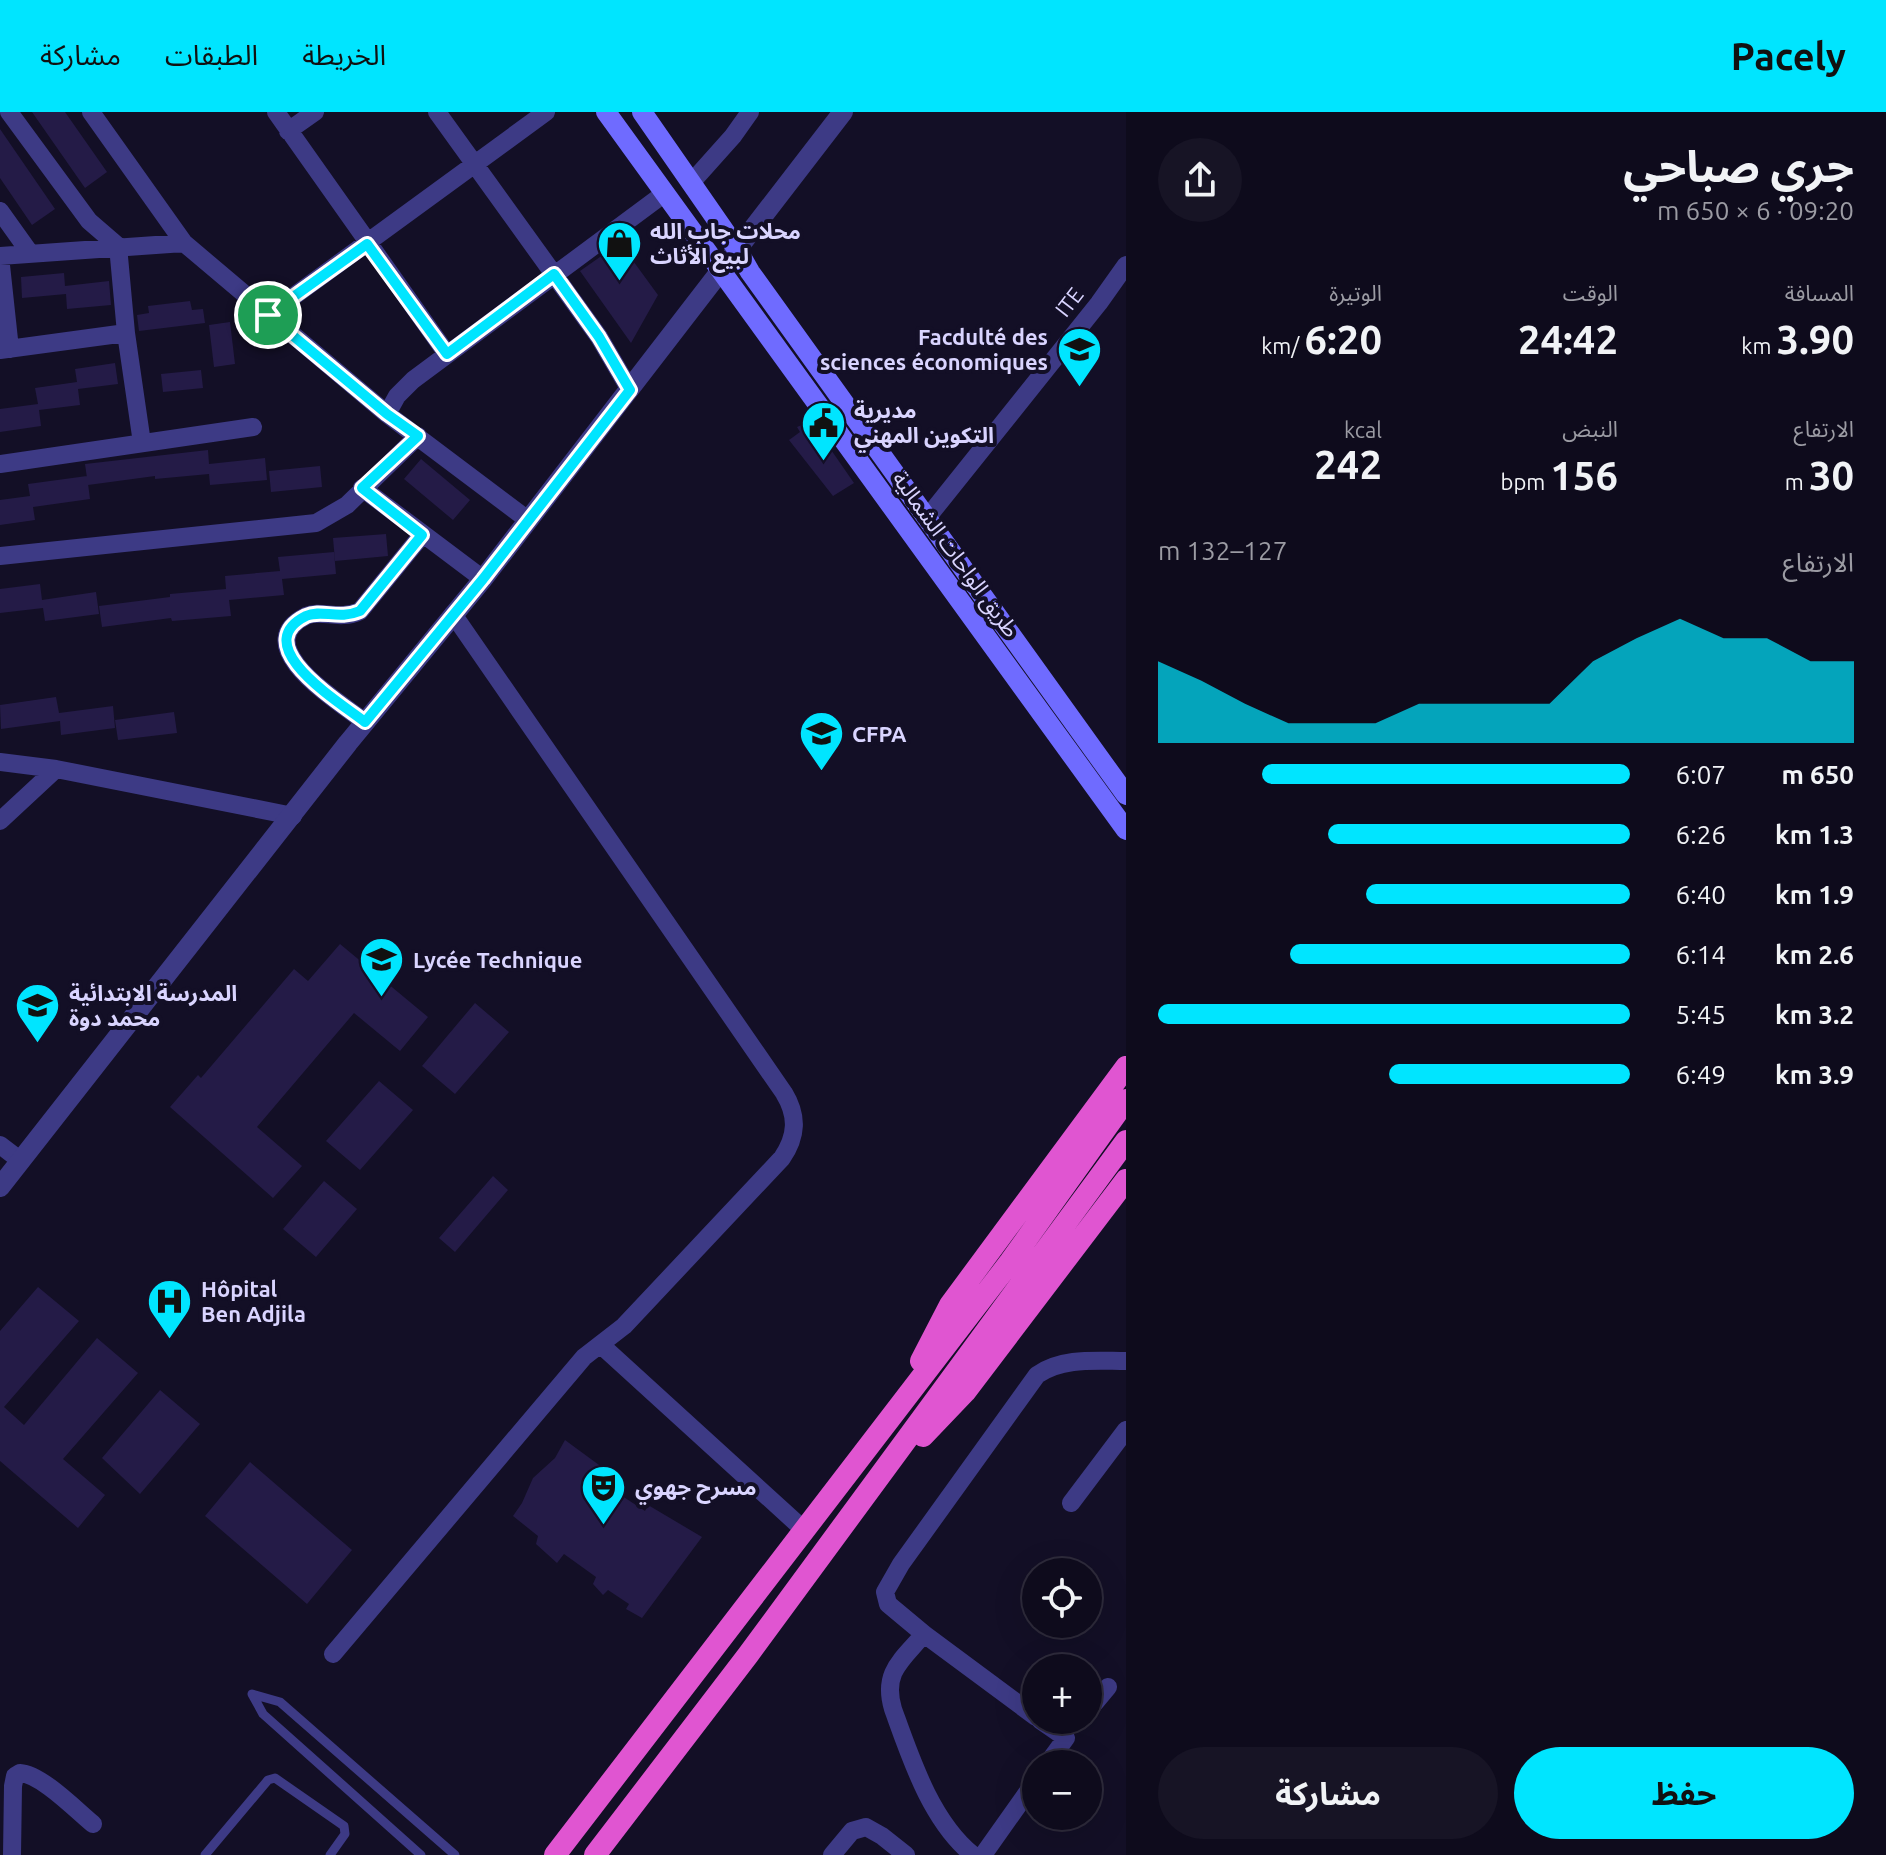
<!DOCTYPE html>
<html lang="ar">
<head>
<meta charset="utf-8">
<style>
	:root { --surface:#0e0b1c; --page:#171425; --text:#f1f3f6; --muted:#9b9ba3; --line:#2e2b3b; --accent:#00e5ff }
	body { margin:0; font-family:Ubuntu,"Noto Sans Arabic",sans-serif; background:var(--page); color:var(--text); direction:rtl; height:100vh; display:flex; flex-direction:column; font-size:30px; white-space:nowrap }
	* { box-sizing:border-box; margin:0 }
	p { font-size:26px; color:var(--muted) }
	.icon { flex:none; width:44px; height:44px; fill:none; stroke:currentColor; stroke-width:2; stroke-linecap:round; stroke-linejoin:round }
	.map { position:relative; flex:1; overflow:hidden; direction:ltr }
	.details { display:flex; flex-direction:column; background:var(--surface); width:760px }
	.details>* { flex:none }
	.tools { position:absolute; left:1022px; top:1446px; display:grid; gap:16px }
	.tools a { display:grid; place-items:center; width:80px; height:80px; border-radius:50%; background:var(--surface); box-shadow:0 8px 32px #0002,0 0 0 2px var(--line); font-size:40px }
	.pin { position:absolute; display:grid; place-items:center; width:68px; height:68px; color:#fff; margin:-34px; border:4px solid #fff; border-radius:50%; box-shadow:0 2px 8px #0007 }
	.round { display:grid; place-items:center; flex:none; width:84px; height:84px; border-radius:42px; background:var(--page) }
	.headline { display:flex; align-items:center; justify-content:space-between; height:136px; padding:0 32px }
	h1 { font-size:44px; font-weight:700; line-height:60px }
	.metrics { display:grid; grid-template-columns:repeat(3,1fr); gap:12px; height:136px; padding:8px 32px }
	.metrics div { display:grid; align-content:center }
	.metrics b { font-size:40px; font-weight:700 }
	.metrics small { font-size:22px; font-weight:400 }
	.metrics p { font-size:22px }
	.chart { height:224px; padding:16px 32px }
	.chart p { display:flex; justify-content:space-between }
	.chart svg { width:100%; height:144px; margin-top:8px; fill:var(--accent); opacity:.7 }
	.button { display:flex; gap:16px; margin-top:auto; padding:16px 32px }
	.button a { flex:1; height:92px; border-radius:48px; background:var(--accent); color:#111; font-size:32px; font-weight:700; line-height:92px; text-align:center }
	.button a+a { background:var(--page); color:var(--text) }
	ul { padding:0 32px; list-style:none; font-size:26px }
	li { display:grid; grid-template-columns:128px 96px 1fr; align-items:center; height:60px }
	li i { height:20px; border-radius:10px; background:var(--accent) }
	header { display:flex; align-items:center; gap:48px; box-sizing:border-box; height:112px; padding:0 40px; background:var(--accent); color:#111 }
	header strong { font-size:38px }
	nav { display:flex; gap:44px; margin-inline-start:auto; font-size:28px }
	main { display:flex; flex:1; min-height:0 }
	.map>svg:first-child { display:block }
	.building { fill:#241b47 }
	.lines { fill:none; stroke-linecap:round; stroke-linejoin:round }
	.service { stroke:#3d3a85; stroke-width:9 }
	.minor { stroke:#3d3a85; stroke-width:18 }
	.tertiary { stroke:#3d3a85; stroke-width:20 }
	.secondary { stroke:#6f6bff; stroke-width:20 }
	.trunk { stroke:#e055d1; stroke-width:22 }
	.route-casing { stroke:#fff; stroke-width:16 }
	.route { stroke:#00e5ff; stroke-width:10 }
	.labels { text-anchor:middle; stroke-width:8; stroke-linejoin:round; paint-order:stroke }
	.poi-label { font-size:22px; font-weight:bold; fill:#d9d4ff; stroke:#130f26; text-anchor:start }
	.street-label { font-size:22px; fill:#d9d4ff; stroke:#130f26 }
</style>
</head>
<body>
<header>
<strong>Pacely</strong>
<nav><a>الخريطة</a><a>الطبقات</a><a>مشاركة</a></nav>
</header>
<main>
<section class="details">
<div class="headline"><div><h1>جري صباحي</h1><p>09:20 · 6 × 650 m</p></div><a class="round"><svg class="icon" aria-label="share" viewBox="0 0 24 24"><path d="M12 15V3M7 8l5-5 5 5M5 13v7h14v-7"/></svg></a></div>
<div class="metrics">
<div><p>المسافة</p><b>3.90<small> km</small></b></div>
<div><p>الوقت</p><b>24:42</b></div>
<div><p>الوتيرة</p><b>6:20<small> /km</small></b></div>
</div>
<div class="metrics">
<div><p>الارتفاع</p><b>30<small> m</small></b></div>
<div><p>النبض</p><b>156<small> bpm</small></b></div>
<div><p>kcal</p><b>242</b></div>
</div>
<div class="chart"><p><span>الارتفاع</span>127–132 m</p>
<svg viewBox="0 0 160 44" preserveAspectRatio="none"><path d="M0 44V19L10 25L20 32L30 38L40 38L50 38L60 32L70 32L80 32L90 32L100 19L110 12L120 6L130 12L140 12L150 19L160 19V44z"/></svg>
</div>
<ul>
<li><b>650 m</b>6:07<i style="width:78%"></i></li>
<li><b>1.3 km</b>6:26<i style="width:64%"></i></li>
<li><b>1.9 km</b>6:40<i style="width:56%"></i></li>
<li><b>2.6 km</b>6:14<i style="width:72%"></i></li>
<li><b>3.2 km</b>5:45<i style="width:100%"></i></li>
<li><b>3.9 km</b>6:49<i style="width:51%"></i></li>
</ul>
<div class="button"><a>حفظ</a><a>مشاركة</a></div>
</section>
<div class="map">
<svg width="1126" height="1743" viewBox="0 0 1126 1743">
	<rect width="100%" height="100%" fill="#130f26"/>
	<path class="building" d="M32 0H65L107 60 85 76Z
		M0 17 55 97 32 113 0 66Z
		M620 131 658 183 631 231 580 159Z
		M64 161 65 174 109 169 111 193 67 197 66 182 22 186 21 165Z
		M190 189 192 198 203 197 205 211 139 219 137 203 149 201 148 194Z
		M230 210 235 252 214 255 209 213Z
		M115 251 118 272 78 277 80 293 39 298 41 314 0 320V297L38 292 35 276 77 270 75 257Z
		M201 258 203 276 163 280 161 262Z
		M811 309 854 371 833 384 789 328 800 320 797 315Z
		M208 338 209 352 265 346 267 368 210 373 209 362 155 367V364L88 373 85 352Z
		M421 347 470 388 453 408 404 367Z
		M320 354 322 375 271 380 269 359Z
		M87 364 90 387 33 395 35 408 0 413V388L30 384 28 372Z
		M386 422 388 444 335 449 333 426Z
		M334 440 336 462 282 467 284 483 229 488 231 504 172 509 171 506 102 515 99 494 170 485V482L226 477 225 464 280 459 278 445Z
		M40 472 42 488 96 480 99 502 45 509 43 496 0 501V477Z
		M56 585 59 601 113 594 115 616 61 623 60 609 1 617 0 593Z
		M174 600 177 621 118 628 115 608Z
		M340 832 428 905 400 939 354 901 257 1015 302 1054 273 1086 170 995 198 963 201 966 294 857 308 869Z
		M475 891 509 920 455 982 422 954Z
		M379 969 413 998 360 1058 326 1029Z
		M493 1064 508 1078 455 1140 439 1126Z
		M324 1069 357 1097 316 1145 283 1117Z
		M38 1175 79 1209 4 1295 24 1313 97 1226 138 1261 63 1347 105 1383 78 1416 0 1349V1219Z
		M160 1278 200 1312 140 1382 102 1346Z
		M565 1328 614 1364 610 1376 645 1399 648 1393 702 1425 642 1506 626 1497 629 1492 608 1478 603 1483 593 1472 596 1465 564 1442 557 1451 536 1432 538 1424 513 1404 522 1391 533 1366 555 1346Z
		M250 1350 352 1438 307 1492 205 1404Z"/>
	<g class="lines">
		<path class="service" d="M205 1743 268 1668 275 1666 344 1714 345 1722 330 1743
			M421 1743 263 1602 252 1582 280 1590 455 1743"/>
		<path class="minor" d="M9 0 89 109 118 134 126 221 142 331
			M91 0 184 131 387 302 528 408
			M276 0 447 242
			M437 0 599 225 630 278
			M288 19 315 0
			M691 71 733 24 750 0
			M0 99 30 141
			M268 203 546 0
			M10 237 0 144 184 131
			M0 238 126 221
			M387 302 397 284 413 268 665 81
			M0 352 253 315
			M362 376 483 467
			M927 406 1099 191 1126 153
			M0 444 316 411 347 393 418 324
			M365 610C341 591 246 534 306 504 321 497 339 509 360 499L422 423
			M0 650 56 657 293 704
			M0 709 56 657
			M0 1033 21 1049
			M601 1233 803 1417
			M1071 1391 1126 1318
			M924 1522 1036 1605
			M333 1542 584 1245 624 1214 782 1046C797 1024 798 1004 784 981L453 502
			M1088 1599 1108 1575
			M1040 1608 1066 1626 1047 1652
			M12 1743 13 1674 15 1664 20 1661C41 1662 76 1698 93 1712
			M832 1743 852 1719 866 1715 882 1724 906 1743
			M973 1743C931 1709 911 1647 893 1597 882 1560 902 1548 924 1522L888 1492 885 1480 901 1452 1037 1263C1062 1245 1097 1249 1126 1249
			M983 1743 1036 1668"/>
		<path class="tertiary" d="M0 1075 348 631 483 467 843 0"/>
		<path class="secondary" d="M606 0 1126 718
			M642 0 737 137 750 160 1126 683"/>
		<path class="trunk" d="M921 1249 950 1193 1126 955
			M923 1324 965 1280 1126 1068
			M555 1743 1010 1150 1126 988
			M595 1743 748 1543 1126 1029"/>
	</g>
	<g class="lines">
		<defs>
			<path id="route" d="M367 132 447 242 554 162 599 225 630 278 483 467 365 610C341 591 246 534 306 504 321 497 339 508 360 499L422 423 362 376 418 324 387 302 268 203Z"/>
		</defs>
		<use href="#route" class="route-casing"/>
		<use href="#route" class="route"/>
	</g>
	<defs>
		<symbol id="shop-pin" viewBox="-11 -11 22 30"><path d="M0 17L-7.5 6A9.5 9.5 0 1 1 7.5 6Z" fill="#00e5ff" stroke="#130f26"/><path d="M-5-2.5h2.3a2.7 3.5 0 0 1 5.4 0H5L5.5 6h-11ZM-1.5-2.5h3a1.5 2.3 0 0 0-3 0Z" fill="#111"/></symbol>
		<symbol id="university-pin" viewBox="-11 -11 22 30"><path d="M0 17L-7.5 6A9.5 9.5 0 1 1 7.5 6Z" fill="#00e5ff" stroke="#130f26"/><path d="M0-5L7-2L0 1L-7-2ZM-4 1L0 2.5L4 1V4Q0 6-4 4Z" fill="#111"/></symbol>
		<symbol id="civic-pin" viewBox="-11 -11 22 30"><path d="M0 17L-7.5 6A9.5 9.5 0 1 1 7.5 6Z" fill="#00e5ff" stroke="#130f26"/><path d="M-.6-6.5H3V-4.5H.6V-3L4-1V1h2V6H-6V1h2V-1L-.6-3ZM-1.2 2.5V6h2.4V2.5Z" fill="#111"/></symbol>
		<symbol id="school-pin" viewBox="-11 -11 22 30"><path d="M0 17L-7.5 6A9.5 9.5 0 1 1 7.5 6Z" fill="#00e5ff" stroke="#130f26"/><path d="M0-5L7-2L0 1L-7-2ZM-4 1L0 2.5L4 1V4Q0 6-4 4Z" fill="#111"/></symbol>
		<symbol id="hospital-pin" viewBox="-11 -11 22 30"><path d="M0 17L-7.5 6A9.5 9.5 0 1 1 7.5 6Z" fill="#00e5ff" stroke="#130f26"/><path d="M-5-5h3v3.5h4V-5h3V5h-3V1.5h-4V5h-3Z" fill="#111"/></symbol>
		<symbol id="theatre-pin" viewBox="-11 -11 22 30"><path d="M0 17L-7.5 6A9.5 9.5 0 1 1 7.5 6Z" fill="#00e5ff" stroke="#130f26"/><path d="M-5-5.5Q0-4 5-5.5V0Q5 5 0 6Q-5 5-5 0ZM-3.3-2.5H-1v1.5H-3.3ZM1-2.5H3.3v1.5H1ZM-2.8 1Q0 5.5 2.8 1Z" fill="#111"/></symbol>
	</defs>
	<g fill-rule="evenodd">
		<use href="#shop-pin" x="594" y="106" width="51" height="69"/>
		<use href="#university-pin" x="1054" y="212" width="51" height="69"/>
		<use href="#civic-pin" x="798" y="286" width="51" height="69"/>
		<use href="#university-pin" x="796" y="596" width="51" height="69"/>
		<use href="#school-pin" x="356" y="822" width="51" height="69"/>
		<use href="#school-pin" x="12" y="868" width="51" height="69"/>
		<use href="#hospital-pin" x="144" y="1164" width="51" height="69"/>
		<use href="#theatre-pin" x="578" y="1350" width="51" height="69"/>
	</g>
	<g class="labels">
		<g class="poi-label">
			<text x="650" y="127">محلات جاب الله<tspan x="650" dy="25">لبيع الأثاث</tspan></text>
			<text x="1048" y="233" text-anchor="end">Facdulté des<tspan x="1048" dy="25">sciences économiques</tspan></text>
			<text x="854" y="306">مديرية<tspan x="854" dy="25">التكوين المهني</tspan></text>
			<text x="852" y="630">CFPA</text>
			<text x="413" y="856">Lycée Technique</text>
			<text x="69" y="889">المدرسة الابتدائية<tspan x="69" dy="25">محمد دوة</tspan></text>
			<text x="201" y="1185">Hôpital<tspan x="201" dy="25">Ben Adjila</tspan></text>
			<text x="635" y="1383">مسرح جهوي</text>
		</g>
		<g class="street-label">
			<text transform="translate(1069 190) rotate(-52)" y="8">ITE</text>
			<text transform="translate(956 442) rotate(54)" y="8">طريق الواحات الشمالية</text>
		</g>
	</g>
</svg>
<div class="tools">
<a><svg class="icon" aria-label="locate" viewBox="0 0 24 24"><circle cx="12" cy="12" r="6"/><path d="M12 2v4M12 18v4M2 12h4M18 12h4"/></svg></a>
<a>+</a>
<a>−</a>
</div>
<div class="pin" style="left:268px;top:203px;background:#1e9e55"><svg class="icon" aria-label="arrive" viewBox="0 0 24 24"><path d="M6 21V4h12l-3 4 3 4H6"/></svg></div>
</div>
</main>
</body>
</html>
